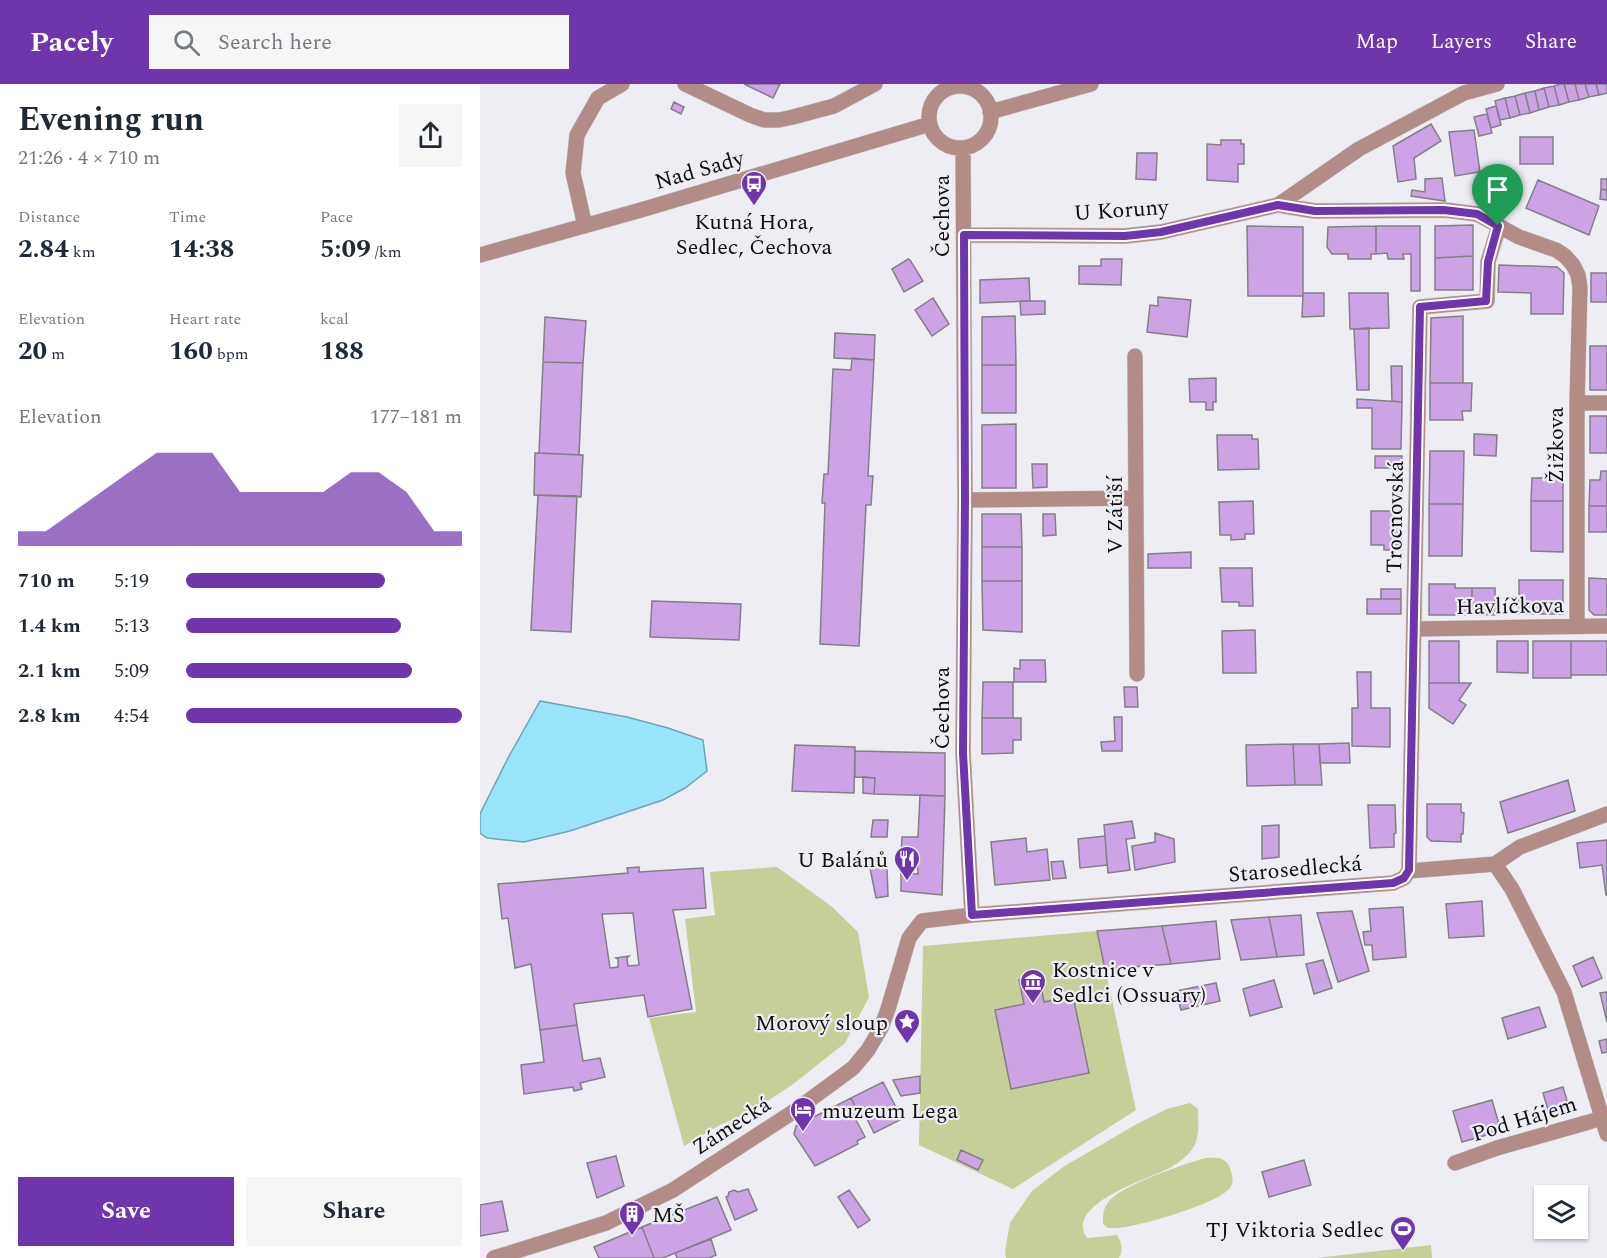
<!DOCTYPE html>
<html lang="en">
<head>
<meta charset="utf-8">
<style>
	:root { --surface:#fff; --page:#f6f6f7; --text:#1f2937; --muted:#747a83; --accent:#6f35ab }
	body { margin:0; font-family:Spectral,serif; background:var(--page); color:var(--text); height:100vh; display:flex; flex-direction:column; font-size:22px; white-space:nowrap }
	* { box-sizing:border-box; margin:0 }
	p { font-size:20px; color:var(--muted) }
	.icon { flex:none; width:33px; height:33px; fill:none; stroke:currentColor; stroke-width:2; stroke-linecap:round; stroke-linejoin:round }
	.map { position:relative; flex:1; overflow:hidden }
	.panel { display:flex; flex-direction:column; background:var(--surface); width:480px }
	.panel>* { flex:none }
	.fabs { position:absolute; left:1054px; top:1101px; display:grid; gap:12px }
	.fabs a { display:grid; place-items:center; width:54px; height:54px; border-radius:0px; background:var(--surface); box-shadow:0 2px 4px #0004; font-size:30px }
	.pin { position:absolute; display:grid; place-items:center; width:51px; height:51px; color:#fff; margin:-62px -26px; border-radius:50% 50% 50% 0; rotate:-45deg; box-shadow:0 0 6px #0007 }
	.pin .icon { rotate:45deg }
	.round { display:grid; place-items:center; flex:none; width:63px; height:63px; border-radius:0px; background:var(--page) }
	.head { display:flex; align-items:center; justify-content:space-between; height:102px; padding:0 18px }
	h1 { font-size:33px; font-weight:700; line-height:45px }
	.figures { display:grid; grid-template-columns:repeat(3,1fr); gap:9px; height:102px; padding:6px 18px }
	.figures div { display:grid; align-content:center }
	.figures b { font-size:26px; font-weight:700 }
	.figures small { font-size:16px; font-weight:400 }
	.figures p { font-size:16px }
	.chart { height:168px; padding:12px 18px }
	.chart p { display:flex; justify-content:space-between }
	.chart svg { width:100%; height:108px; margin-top:6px; fill:var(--accent); opacity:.7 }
	.primary-button { display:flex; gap:12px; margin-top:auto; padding:12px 18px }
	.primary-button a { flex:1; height:69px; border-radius:0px; background:var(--accent); color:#fff; font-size:24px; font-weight:700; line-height:69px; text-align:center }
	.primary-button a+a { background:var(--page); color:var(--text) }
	ul { padding:0 18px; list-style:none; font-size:20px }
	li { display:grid; grid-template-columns:96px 72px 1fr; align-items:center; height:45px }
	li i { height:15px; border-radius:8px; background:var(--accent) }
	header { display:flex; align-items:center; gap:36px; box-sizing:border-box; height:84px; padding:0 30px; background:var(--accent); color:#fff }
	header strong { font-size:28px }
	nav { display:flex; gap:33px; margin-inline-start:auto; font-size:21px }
	.search { width:420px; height:54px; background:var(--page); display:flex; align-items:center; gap:15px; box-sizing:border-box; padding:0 21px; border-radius:0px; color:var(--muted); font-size:22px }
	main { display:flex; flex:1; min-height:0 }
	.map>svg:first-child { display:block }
	.green { fill:#c5cf97; fill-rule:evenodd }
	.water { fill:#97e4fb; stroke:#6ea4b4; stroke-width:1.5 }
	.building { fill:#cca3e5; stroke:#837f85; stroke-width:1.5; fill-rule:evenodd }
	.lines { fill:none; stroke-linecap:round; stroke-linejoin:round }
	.minor-casing { stroke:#cac9d0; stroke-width:16 }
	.minor { stroke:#b28d87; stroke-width:15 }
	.route-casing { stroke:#fff; stroke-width:12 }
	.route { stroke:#6f35ab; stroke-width:8 }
	.labels { text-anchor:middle; stroke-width:4.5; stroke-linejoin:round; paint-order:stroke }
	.street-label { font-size:22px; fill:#0e0e10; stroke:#eeedf4 }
	.poi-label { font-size:22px; fill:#0e0e10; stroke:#eeedf4; text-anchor:end }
</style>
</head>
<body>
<header>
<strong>Pacely</strong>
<div class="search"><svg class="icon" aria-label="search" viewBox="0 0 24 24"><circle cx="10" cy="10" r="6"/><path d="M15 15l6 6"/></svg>Search here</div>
<nav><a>Map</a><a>Layers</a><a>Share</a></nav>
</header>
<main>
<section class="panel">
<div class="head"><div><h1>Evening run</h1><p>21:26 · 4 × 710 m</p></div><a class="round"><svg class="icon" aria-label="share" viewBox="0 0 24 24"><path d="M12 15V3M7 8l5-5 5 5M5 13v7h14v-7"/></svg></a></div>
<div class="figures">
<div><p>Distance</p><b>2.84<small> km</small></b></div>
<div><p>Time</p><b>14:38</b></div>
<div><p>Pace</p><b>5:09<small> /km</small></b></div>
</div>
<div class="figures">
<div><p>Elevation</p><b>20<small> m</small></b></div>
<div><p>Heart rate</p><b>160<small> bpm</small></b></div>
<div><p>kcal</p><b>188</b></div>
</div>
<div class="chart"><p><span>Elevation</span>177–181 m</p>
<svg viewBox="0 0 160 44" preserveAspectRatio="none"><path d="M0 44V38L10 38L20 30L30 22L40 14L50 6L60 6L70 6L80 22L90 22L100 22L110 22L120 14L130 14L140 22L150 38L160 38V44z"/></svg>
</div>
<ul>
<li><b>710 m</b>5:19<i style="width:72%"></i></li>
<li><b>1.4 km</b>5:13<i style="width:78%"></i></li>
<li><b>2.1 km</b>5:09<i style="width:82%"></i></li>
<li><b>2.8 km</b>4:54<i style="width:100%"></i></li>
</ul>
<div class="primary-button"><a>Save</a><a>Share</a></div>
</section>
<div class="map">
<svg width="1127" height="1174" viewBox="0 0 1127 1174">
	<rect width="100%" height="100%" fill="#eeedf4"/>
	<path class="green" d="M297 783 351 822 378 848 389 913 365 959 312 1001 274 1026 240 1041 204 1062 169 934 216 928 205 835 235 831 230 788Z
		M617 847 656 1026 533 1105 439 1061 443 862ZM559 892 564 918 593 912 609 989 544 920 539 896Z
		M710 1019 718 1025C718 1037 720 1051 714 1062 709 1072 699 1078 690 1084 671 1094 583 1120 607 1154L637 1151C642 1158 643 1167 639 1174H526L525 1167 530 1139 552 1107 583 1083 655 1041 687 1025Z
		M725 1074C734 1074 744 1072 749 1082 752 1089 755 1097 750 1104 737 1120 668 1139 646 1143 640 1144 634 1144 628 1144L623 1140C623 1131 623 1124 629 1117 644 1100 702 1081 725 1074Z
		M951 1161 952 1174H836Z"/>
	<path class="water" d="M60 617 147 633 188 644 223 656 227 687 205 704 183 716 90 747 44 758 7 754 0 749V730L28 674Z"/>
	<path class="building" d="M264 0H300L293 14Z
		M1080 0H1084L1089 18 1079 21 1074 2Z
		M1084 0H1095L1099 16 1089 18Z
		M1095 0H1105L1109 13 1099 16Z
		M1105 0H1116L1119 11 1109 13Z
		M1116 0H1127V9L1119 11Z
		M1074 2 1079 21 1069 23 1064 4Z
		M1064 4 1069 23 1059 26 1055 7Z
		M1055 7 1059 26 1050 29 1045 9Z
		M1045 9 1050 29 1040 31 1035 12Z
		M1035 12 1040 31 1030 34 1025 14Z
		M1025 14 1030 34 1020 36 1015 17Z
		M194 18 204 23 201 30 191 25Z
		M1016 22 1021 41 1011 44 1006 25Z
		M1007 30 1012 49 999 52 994 33Z
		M951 40 961 57 934 74 936 95 918 98 913 62Z
		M994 46 1000 88 975 92 969 48Z
		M1040 53H1073V80H1040Z
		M741 56H761V60H764V80H758V98L727 96V60L741 61Z
		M657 69H677L676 96 656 95Z
		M962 94 965 117 931 112 932 106 945 108V95Z
		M1121 95H1127V106L1121 105Z
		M1058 96 1119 122 1109 151 1046 124Z
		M1121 105 1127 106V116L1120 115Z
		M993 141V172L955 174V142Z
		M767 142 823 143V212H768Z
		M896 142V170H891V175H868V170H852L847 163 848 143Z
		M896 142H940V207H931V170H923L924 175H908L907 169 896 170Z
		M993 172V206H955V174Z
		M428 175 430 176 443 197 424 208 412 185Z
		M621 175H642L641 201 599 200V182H621Z
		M1019 181 1077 183 1084 189 1083 230H1051V209L1018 208Z
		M1111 189H1127V218H1111Z
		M549 194 550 217 500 219V196Z
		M823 209H844V232L822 233Z
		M869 209H908L909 244 870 245Z
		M678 213 711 216 707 253 667 248 670 221 678 222Z
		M453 214 469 240 452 252 435 226Z
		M540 217H565V230L541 231Z
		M535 232 536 281H502V233Z
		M983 232V299H950L951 234Z
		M65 233 106 237 103 279 63 278Z
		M889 244V306H877L874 245Z
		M355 249 395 251 394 276 354 274Z
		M1110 262H1127V306H1110Z
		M372 274 394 276 388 392H393L391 421H386L379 562 340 560 345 419H342L344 390H348L353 285 371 286Z
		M63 278 103 279 99 371 59 369Z
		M502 281H536V329H502Z
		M911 282H922V318L912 317Z
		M736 294V318H733V326H726V318H710L709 295Z
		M950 299H992L991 327H982L983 336H950Z
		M877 315 922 318 921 365H892V324H877Z
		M1110 332H1127V369H1110Z
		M536 340V404H502V341Z
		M994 350 1017 351 1016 372 994 371Z
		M737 351H772V355H778L779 385 738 386Z
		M950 367H984L983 420H949Z
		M55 369 103 371 101 413 54 411Z
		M895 372H922L921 384H895Z
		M552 380H567V403L553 404Z
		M1121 387H1127V422H1109L1110 396H1120Z
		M1052 394H1083V417H1051Z
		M58 411 97 412 91 548 51 546Z
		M773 417 774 450H765V455L751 456V451H740L739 418Z
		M1051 417H1083V468L1051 467Z
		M949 420H983L982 472H949Z
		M1109 422H1127V448H1109Z
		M891 427H922L921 461H916L915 466H904V461H891Z
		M502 430H541L542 463H502Z
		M563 430H575L576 451 563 452Z
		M502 463H542V497H502Z
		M711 468V484H668V470Z
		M740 484H772L773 522H759V518H742Z
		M1109 494 1127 495V531H1114L1109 526Z
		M1039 496H1083V530H1039Z
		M502 497H542V548L503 546Z
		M949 500H975V504H992V531H949Z
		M992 504H1015V531L992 530Z
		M901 505H921V515H901Z
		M887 515H921V530H887Z
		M172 517 261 520 259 556 170 553Z
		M775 546 776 589H743L742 547Z
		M949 557H979V599H949Z
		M1017 557H1048V589L1017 588Z
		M1053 557H1091V594H1053Z
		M1091 557H1127V591H1091Z
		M540 576H565L566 598H534V584L540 585Z
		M877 588H891V624H910V663L872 662V624H878Z
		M503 598H533V634H502Z
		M949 599H991L979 616 986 621 973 640 949 624Z
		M644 603H657L658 623H645Z
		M634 633H642V667H622L621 658 635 657Z
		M502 634H541V656H533V669L502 670Z
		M869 659 870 679H840L839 660Z
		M813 660 815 701 767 702 766 661Z
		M813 660H839L842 701H815Z
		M315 661 375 663 374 709 312 707Z
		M375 667 465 669V712L394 710 395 694 375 693Z
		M383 693 395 694 394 710 383 709Z
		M1088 696 1095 727 1028 749 1020 718Z
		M440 711 465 712 462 811 421 807V789L438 790 437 771H421L422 753H438Z
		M947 720H981V728L984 729 983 750H981V758L951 757 947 753Z
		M888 721H915L916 749 914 750V763L890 764Z
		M393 736H408L407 753H391Z
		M652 737 655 754 646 755 650 786 628 789 624 741Z
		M799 741V773L782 775V742Z
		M675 749 694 755 695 778 655 786 652 762 675 758Z
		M625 752 627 781 600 784 598 755Z
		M546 754 547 768 567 765 570 796 515 801 511 758Z
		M1127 756V811H1126L1122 781 1100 784 1097 759Z
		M583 777 586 794 573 795 571 778Z
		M159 783V788L223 784 226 824 193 826 212 925 168 933 164 911 94 920 97 941 60 946 51 880 35 884 28 834 22 835 18 800 148 789 147 784ZM153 829 159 881 148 882 147 874 149 872 136 874 138 875V883L130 884 122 830Z
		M390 784H407L408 812 396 814Z
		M1002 817 1004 852 969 854 966 820Z
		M923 823 926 873 893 876 892 861H885L883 848 891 847 889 825Z
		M872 827 889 887 858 898 837 829Z
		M821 831 824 871 797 873 789 833Z
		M789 833 797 873 761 876 751 836Z
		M736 837 740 875 691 880 682 842Z
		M682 842 691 880 625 885 617 847Z
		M1113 873 1122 894 1102 903 1093 882Z
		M843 876 852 904 834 910 826 880Z
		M559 891 564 918 593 912 609 989 531 1005 515 926 544 920 539 896Z
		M794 896 802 923 770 932 763 905Z
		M736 899 740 917 701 926 696 907Z
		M1127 908V938L1120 909Z
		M1059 923 1066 943 1028 955 1022 934Z
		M97 941 103 977 120 974 125 993 100 999 102 1005 94 1007 93 1003 44 1010 41 981 64 978 60 946Z
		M1127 955V968L1122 969 1119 957Z
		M440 992V1009L421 1012 413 996Z
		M403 998 422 1035 394 1049 385 1031 381 1034 371 1014Z
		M1083 1003 1090 1027 1070 1033 1063 1009Z
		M371 1014 381 1034 376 1036 385 1053 377 1057 378 1060 335 1082 314 1050 316 1042Z
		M1012 1016 1021 1047 982 1058 973 1027Z
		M481 1066 503 1076 498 1086 477 1076Z
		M136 1072 144 1102 117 1114 107 1079Z
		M824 1076 831 1101 789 1113 782 1088Z
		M268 1105 277 1126 255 1136 246 1113 248 1112 249 1108 254 1106 258 1108Z
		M369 1106 390 1136 378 1144 358 1113Z
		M237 1113 251 1146 183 1174H174L162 1143Z
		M22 1117 28 1147 0 1152V1121Z
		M162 1143 174 1174H119L114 1163Z
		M231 1155 236 1171 229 1174H197L195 1169Z"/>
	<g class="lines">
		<defs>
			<path id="minor" d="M205 0 270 31 284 36H299L313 33 354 22 395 0
				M449 33a31 31 0 1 1 62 0a31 31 0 1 1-62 0Z
				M510 28 611 0
				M483 64 485 416 483 669 492 831
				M798 121 879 65 984 9 1017 0
				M105 142 93 89 97 51 118 14 142 0
				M484 151 645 152 681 148 798 121 835 127 965 126 997 130 1039 153 1076 166 1085 172 1093 181 1098 191 1100 203 1097 319V542
				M0 171 161 126 450 40
				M655 272 657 590
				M1097 319H1127
				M485 416 656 414
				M934 545 1127 542
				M1015 780 1032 805 1084 908 1127 1050
				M929 787 940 223 1007 217 1008 178 1019 142
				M975 1079 1017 1064 1109 1038 1127 1032
				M14 1174 126 1139 193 1106 316 1026 373 984 388 966 401 944 408 925 429 854 442 837 492 831 913 799 924 794 929 787 1015 780 1040 763 1127 730"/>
		</defs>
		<use href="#minor" class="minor-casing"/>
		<use href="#minor" class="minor"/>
	</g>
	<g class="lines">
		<defs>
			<path id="route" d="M798 121 835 127 964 126 997 130 1018 142 1008 178 1006 217 940 223 929 786 924 794 913 799 492 831 483 669 485 416 484 151 645 152 681 148Z"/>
		</defs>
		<use href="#route" class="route-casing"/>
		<use href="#route" class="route"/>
	</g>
	<defs>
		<symbol id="bus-pin" viewBox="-11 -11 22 30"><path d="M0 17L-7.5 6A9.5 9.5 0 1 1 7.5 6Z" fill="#6f35ab" stroke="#eeedf4"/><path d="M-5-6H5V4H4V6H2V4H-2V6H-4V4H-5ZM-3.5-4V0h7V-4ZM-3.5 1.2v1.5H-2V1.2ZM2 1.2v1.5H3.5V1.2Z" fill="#fff"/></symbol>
		<symbol id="restaurant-pin" viewBox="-11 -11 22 30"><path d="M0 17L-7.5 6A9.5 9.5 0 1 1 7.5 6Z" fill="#6f35ab" stroke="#eeedf4"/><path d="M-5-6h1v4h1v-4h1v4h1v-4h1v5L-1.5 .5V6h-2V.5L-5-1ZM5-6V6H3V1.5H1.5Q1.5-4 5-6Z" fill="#fff"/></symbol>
		<symbol id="museum-pin" viewBox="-11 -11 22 30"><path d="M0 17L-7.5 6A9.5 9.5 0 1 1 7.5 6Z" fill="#6f35ab" stroke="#eeedf4"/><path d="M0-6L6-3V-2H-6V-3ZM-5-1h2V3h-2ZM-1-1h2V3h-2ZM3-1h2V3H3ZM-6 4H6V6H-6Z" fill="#fff"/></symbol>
		<symbol id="sight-pin" viewBox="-11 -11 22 30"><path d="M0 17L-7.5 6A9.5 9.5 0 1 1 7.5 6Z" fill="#6f35ab" stroke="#eeedf4"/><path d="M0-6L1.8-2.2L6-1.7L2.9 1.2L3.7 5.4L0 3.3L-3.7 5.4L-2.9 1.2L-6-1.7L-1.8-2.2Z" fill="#fff"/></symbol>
		<symbol id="hotel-pin" viewBox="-11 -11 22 30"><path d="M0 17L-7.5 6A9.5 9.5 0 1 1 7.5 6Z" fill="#6f35ab" stroke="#eeedf4"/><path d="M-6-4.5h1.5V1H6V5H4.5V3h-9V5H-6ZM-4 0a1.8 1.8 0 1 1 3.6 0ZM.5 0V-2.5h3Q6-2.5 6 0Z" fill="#fff"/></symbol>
		<symbol id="building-pin" viewBox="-11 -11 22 30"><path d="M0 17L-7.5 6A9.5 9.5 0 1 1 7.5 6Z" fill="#6f35ab" stroke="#eeedf4"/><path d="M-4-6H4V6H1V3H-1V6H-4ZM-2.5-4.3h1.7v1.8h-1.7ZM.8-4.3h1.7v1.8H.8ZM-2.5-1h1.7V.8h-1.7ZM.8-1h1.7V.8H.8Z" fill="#fff"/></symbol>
		<symbol id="stadium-pin" viewBox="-11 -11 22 30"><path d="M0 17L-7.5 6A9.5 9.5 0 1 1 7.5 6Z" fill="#6f35ab" stroke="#eeedf4"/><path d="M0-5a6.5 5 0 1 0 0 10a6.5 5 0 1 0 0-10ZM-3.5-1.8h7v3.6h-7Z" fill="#fff"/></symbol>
	</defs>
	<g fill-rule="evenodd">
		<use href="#bus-pin" x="259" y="85" width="30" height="40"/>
		<use href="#restaurant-pin" x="412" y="760" width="30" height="40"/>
		<use href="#museum-pin" x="538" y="883" width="30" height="40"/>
		<use href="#sight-pin" x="412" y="923" width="30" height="40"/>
		<use href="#hotel-pin" x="308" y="1011" width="30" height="40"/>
		<use href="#building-pin" x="137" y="1115" width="30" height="40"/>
		<use href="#stadium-pin" x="908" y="1130" width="30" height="40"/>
	</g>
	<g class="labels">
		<g class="street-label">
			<text transform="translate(219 85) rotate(-16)" y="8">Nad Sady</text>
			<text transform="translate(641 125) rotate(-4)" y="8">U Koruny</text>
			<text transform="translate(461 132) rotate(-90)" y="8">Čechova</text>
			<text transform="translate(1075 361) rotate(-90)" y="8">Žižkova</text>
			<text transform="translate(634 431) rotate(-90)" y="8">V Zátiší</text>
			<text transform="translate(914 433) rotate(-89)" y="8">Trocnovská</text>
			<text transform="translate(1030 521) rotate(-1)" y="8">Havlíčkova</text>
			<text transform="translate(461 624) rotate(-90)" y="8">Čechova</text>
			<text transform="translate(815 784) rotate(-5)" y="8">Starosedlecká</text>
			<text transform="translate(1044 1034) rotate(-17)" y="8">Pod Hájem</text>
			<text transform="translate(251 1041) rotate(-33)" y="8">Zámecká</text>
		</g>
		<g class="poi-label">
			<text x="274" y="145" text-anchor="middle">Kutná Hora,<tspan x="274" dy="25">Sedlec, Čechova</tspan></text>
			<text x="408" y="783">U Balánů</text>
			<text x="572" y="893" text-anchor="start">Kostnice v<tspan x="572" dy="25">Sedlci (Ossuary)</tspan></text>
			<text x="408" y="946">Morový sloup</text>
			<text x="342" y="1034" text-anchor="start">muzeum Lega</text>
			<text x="172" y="1138" text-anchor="start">MŠ</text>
			<text x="904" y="1153">TJ Viktoria Sedlec</text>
		</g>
	</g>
</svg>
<div class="fabs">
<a><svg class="icon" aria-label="layers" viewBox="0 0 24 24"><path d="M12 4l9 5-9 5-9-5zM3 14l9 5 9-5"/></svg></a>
</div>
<div class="pin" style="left:1018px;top:142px;background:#1e9e55"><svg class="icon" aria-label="arrive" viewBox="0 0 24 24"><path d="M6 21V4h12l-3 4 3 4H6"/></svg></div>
</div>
</main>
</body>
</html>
